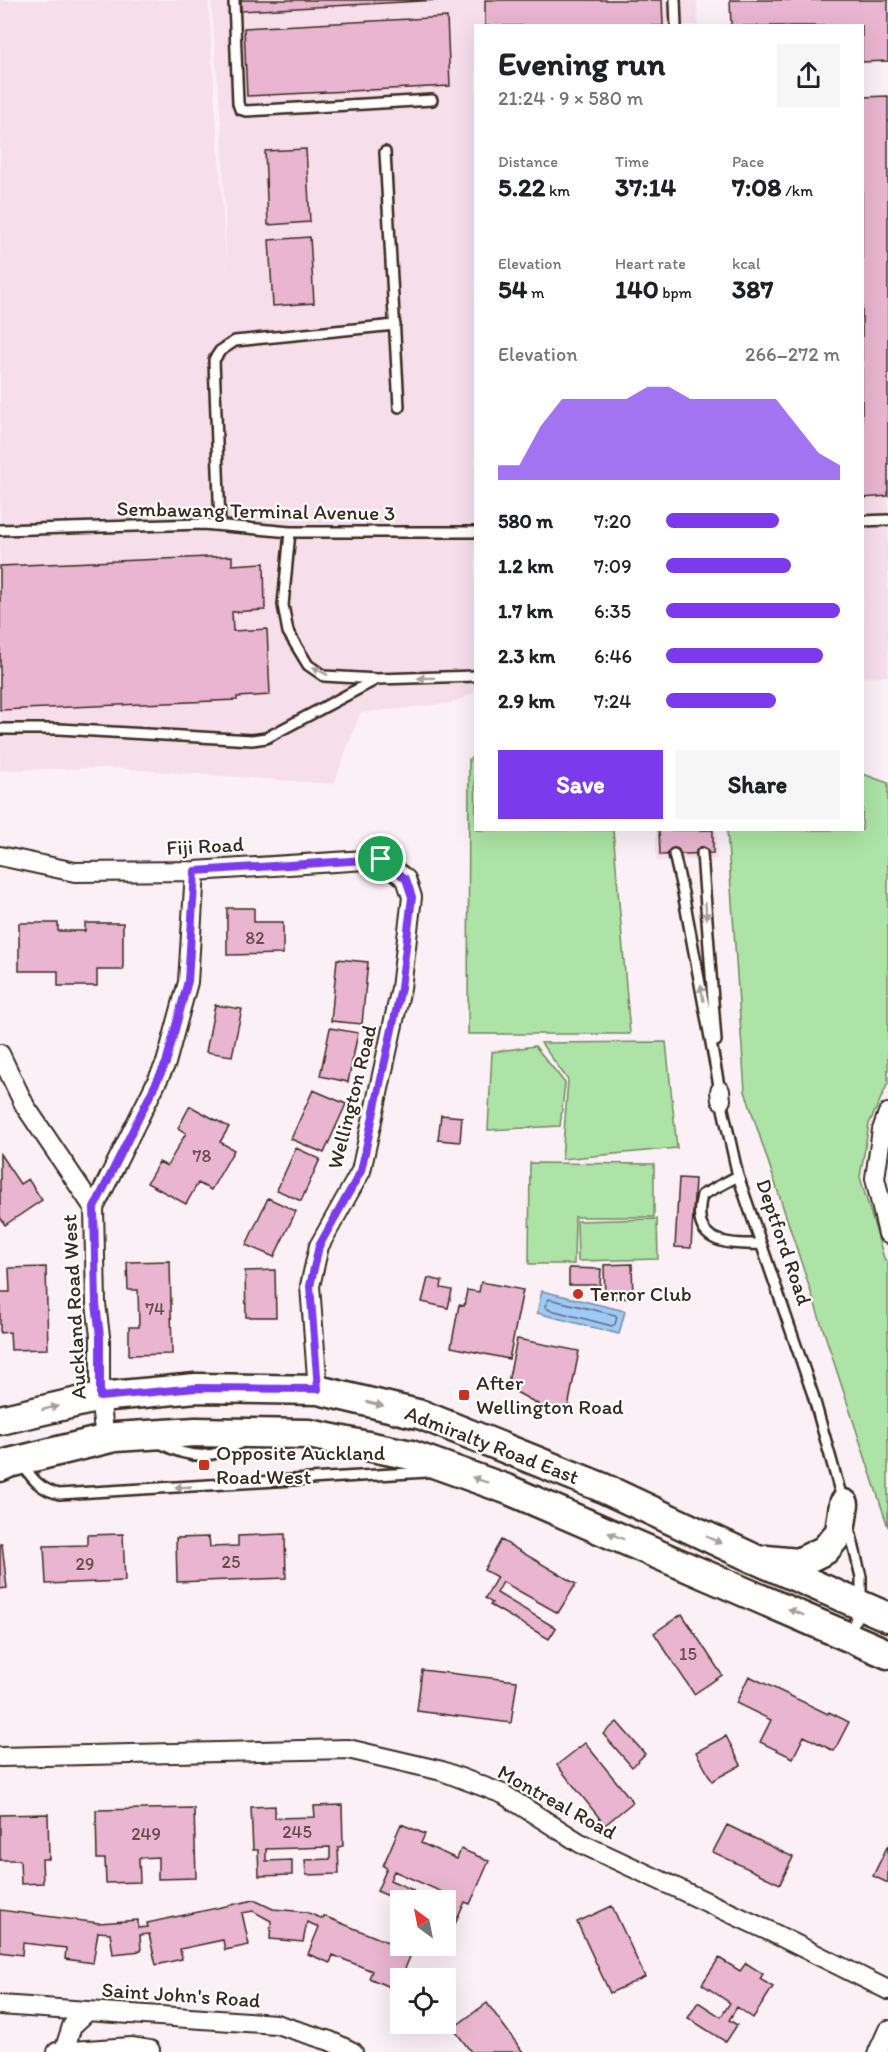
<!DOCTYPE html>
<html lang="en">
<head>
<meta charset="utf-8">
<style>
	:root { --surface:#fff; --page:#f6f6f6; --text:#202124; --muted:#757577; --accent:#7c3aed }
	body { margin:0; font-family:Itim,sans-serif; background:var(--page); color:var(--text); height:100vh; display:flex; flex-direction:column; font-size:22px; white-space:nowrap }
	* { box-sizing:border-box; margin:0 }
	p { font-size:20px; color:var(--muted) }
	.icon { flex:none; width:33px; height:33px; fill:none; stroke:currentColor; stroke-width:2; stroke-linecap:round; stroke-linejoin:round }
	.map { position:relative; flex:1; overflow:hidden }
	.drawer { position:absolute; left:474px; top:24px; width:390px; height:807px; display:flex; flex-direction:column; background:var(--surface); border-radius:0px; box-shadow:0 6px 24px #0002 }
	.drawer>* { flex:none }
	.needle { width:39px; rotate:328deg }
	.tools { position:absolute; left:390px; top:1890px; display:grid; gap:12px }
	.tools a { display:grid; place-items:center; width:66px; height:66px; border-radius:0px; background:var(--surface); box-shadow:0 6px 24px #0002; font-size:30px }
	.pin { position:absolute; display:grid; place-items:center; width:51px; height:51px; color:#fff; margin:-26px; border:3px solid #fff; border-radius:50%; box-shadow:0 2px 6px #0007 }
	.round { display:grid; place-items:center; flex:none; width:63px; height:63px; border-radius:0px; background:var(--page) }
	.summary { display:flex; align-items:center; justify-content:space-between; height:102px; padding:0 24px }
	h1 { font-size:33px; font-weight:700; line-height:45px }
	.stats { display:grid; grid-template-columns:repeat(3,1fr); gap:9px; height:102px; padding:6px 24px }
	.stats div { display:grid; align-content:center }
	.stats b { font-size:26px; font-weight:700 }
	.stats small { font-size:16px; font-weight:400 }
	.stats p { font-size:16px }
	.chart { height:168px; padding:12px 24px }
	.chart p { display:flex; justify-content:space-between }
	.chart svg { width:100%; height:108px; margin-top:6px; fill:var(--accent); opacity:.7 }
	.action { display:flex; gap:12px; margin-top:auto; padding:12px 24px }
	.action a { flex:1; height:69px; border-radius:0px; background:var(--accent); color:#fff; font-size:24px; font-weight:700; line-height:69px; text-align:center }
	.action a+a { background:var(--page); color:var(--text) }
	ul { padding:0 24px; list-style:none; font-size:20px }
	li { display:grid; grid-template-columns:96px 72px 1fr; align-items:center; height:45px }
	li i { height:15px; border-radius:8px; background:var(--accent) }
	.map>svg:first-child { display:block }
	.built { fill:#f6deeb }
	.green { fill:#ade3a6; stroke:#748662; stroke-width:1.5 }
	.water { fill:#9ecaf8; stroke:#768aa1; stroke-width:1.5 }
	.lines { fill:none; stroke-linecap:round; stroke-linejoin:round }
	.shore { stroke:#636a75; stroke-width:1.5 }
	.building { fill:#e9b5d0; stroke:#3b2a1e; stroke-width:1.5 }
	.service-casing { stroke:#3b2a1e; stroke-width:14 }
	.minor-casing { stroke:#3b2a1e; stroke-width:22 }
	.primary-casing { stroke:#3b2a1e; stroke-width:33 }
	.service { stroke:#fff; stroke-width:9 }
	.minor { stroke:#fff; stroke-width:18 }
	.primary { stroke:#fff; stroke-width:28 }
	.oneway { fill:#a79f9a }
	.route-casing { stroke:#fff; stroke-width:12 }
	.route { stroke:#7c3aed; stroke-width:8 }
	.poi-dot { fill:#c8321e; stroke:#fff; stroke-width:2 }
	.labels { text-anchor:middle; stroke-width:4.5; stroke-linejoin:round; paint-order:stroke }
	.number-label { font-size:18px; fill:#664d4a }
	.street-label { font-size:21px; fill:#3b2a1e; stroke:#fff }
	.poi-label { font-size:21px; fill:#3b2a1e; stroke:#fff; text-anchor:start }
</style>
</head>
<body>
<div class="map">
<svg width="888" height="2052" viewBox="0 0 888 2052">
	<rect width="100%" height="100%" fill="#fbf0f6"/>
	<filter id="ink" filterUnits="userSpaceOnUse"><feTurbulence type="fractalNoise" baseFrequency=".0167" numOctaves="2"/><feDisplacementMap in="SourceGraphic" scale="12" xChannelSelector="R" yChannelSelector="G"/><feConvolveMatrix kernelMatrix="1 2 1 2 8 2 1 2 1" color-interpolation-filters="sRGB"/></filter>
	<g filter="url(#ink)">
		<path class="built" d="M0 0H208L227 273 222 135 211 0H697L698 25 476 26 475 692 451 703 360 713 334 784 113 768 0 770Z
			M888 496V676L863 677 862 498Z
			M656 830H716L717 859 656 861Z"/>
		<path class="green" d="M475 756 476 830H613L630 1034H468L469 759Z
			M863 774 888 783V1083L869 1124 860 1177 884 1258 888 1264V1527L745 1091 727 830H862Z
			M666 1042 677 1148 562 1159 568 1080 541 1043Z
			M535 1046 565 1083 560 1126 488 1130 492 1052Z
			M530 1163 654 1164V1217H575L574 1264H529Z
			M657 1219 658 1259 578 1261 577 1221Z"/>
		<path class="water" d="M542 1291 625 1311 619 1334 537 1313Z"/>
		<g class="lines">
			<path class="shore" d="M549 1299 615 1315 617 1317 615 1324 612 1326 547 1309 545 1306Z"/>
		</g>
		<path class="building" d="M241 0H439L241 11Z
			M485 0H662L663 26H485Z
			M730 0H888V61L862 62V26H731Z
			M447 17 450 86 247 96 244 28Z
			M888 96V496L862 498V97Z
			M306 149 310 222 268 225 265 151Z
			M310 237 314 303 273 306 269 240Z
			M232 556V565L264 563 265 610 232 612 233 631 267 629 270 695 237 697V700L0 710V566Z
			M659 830H713V853L660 855Z
			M227 908H254V922H283V954L227 955Z
			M19 923H58V931H85V923H123V970H97V986H58V971H19Z
			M337 959 368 962 362 1024 331 1021Z
			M215 1005 242 1009 232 1056 206 1052Z
			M330 1028 358 1033 348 1082 320 1076Z
			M313 1090 346 1104 324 1153 291 1139Z
			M190 1106 229 1127 220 1142 234 1150 211 1190 198 1183 186 1204 147 1183 159 1162 167 1166 186 1133 178 1128Z
			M441 1115 462 1117 460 1142 438 1140Z
			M296 1148 320 1159 301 1201 277 1190Z
			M0 1154 20 1184 28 1179 42 1200 5 1225 0 1217Z
			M679 1178 695 1179 691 1248 675 1247Z
			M268 1198 296 1211 274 1257 246 1245Z
			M170 1261 172 1354 129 1355V1327H139L138 1290H128L127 1262Z
			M632 1264 633 1298 605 1299 604 1265Z
			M46 1267 48 1349 11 1350 10 1332 0 1333V1292H10L9 1268Z
			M569 1268 601 1269 600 1285H569Z
			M275 1270 276 1317H246L245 1271Z
			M428 1278 442 1281 441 1288 452 1290 448 1308 422 1302Z
			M481 1282 523 1290 509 1359 451 1347 459 1305 464 1306 467 1290 479 1292Z
			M517 1339 579 1351 567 1413 538 1408V1404L507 1387Z
			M123 1534 125 1581 46 1584 44 1546 87 1545V1535Z
			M285 1534 286 1578 177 1582 176 1538 209 1537 210 1547 238 1546V1536Z
			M501 1540 576 1584 558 1613 503 1582 497 1593 556 1628 549 1639 490 1605 492 1603 485 1598 497 1577 484 1570Z
			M0 1544H2L7 1588 0 1589Z
			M682 1614 722 1675 694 1694 654 1633Z
			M422 1670 517 1681 511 1723 417 1711Z
			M749 1676 828 1714 829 1712 849 1722 834 1751 804 1736 793 1758 760 1742 771 1720 736 1703Z
			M617 1722 645 1754 632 1767 603 1734Z
			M726 1736 741 1765 712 1781 696 1752Z
			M585 1743 633 1802 605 1825 557 1765Z
			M342 1805 343 1846 338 1847 339 1874 306 1875 305 1860 330 1859V1847L266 1849V1861L292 1860V1875L259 1876 258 1850H253L251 1807 275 1806V1818L315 1817 314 1806Z
			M194 1808 196 1878 158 1879V1857L139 1858 140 1882 106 1883 105 1859H97L96 1810Z
			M48 1814 49 1859H42L43 1883 21 1884 20 1860H0V1815Z
			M401 1824 425 1834 421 1843 457 1859 461 1849 489 1861 470 1904 465 1902 455 1924 446 1920V1903L452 1906 456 1898 394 1871 390 1880 413 1890 408 1900 400 1901 377 1891 387 1868 383 1866Z
			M727 1825 793 1857 780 1884 713 1852Z
			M888 1845V1883L873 1876Z
			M254 1900 273 1909 306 1912 323 1919 324 1916 412 1952 396 1990 369 1978 372 1971 333 1955 330 1963 308 1954 319 1927 307 1922 303 1942 270 1939 271 1921 253 1911 242 1913 249 1945 225 1950 223 1940 180 1949 182 1959 156 1965 149 1934 140 1935 141 1951 113 1954 110 1933 98 1932 93 1963 65 1959 66 1948 23 1943 22 1955 0 1952V1910L99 1923 138 1920V1928L148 1927 147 1923Z
			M612 1906 645 1977 610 1993 577 1922Z
			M719 1958 740 1971 746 1963 763 1974 760 1979 773 1987 753 2018 737 2007 729 2020 737 2025 726 2042 688 2018 698 2002 721 2017 730 2003 702 1984Z
			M487 2003 523 2052H471L453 2028Z"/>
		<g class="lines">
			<defs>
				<path id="service" d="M234 0 238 103 240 109 246 111 432 100
					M675 0 676 26
					M385 152 399 407
					M862 521 888 520
					M220 525 214 360 220 351 235 341 395 325
					M0 530 203 524 290 532H476
					M290 532 283 605 288 632 308 665 324 676 377 679 476 676
					M0 729H59L252 740 266 738 377 679
					M702 853 716 1041
					M674 854 683 893 720 1091
					M721 1100 738 1176 813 1395 843 1502
					M738 1176 702 1195C690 1242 723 1245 760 1244
					M162 1444C192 1460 215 1459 244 1441
					M22 1464C33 1480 40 1489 59 1494L427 1472
					M849 1527 861 1577V1606L850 1633"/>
				<path id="minor" d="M0 856 75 872 195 871 381 859 406 879 412 897 401 988 361 1171 319 1246 310 1286 318 1390
					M0 1054 25 1106 94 1208 96 1304 100 1336V1397L105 1439
					M720 1091 721 1100
					M888 1113 882 1130 875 1178 888 1234
					M94 1208 166 1063 188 982 195 871
					M0 1757 348 1749 442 1771 503 1794 580 1843 769 1931 888 1990
					M0 2005 276 2024 330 2041 353 2052
					M64 2051 72 2026 88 2011
					M57 2052 131 2047 150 2050
					M878 2052 888 2030"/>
				<path id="primary" d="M0 1420 100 1397 196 1388 318 1390 422 1415 601 1487 755 1559 888 1617
					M0 1467 9 1463 115 1437 196 1432 309 1434 411 1455 509 1490 888 1654
					M766 1560 798 1563 825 1550 840 1532 844 1504"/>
			</defs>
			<use href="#service" class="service-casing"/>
			<use href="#minor" class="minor-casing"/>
			<use href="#primary" class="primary-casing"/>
			<use href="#service" class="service"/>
			<use href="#minor" class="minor"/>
			<use href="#primary" class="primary"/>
		</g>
		<defs><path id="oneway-solid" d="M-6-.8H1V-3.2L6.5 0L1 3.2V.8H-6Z" transform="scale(1.5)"/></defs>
		<g class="oneway">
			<use href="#oneway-solid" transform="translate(320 671) rotate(-153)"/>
			<use href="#oneway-solid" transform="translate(426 678) rotate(178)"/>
			<use href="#oneway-solid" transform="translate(706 911) rotate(86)"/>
			<use href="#oneway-solid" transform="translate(702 993) rotate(-100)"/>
			<use href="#oneway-solid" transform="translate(375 1404) rotate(14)"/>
			<use href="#oneway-solid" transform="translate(50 1408) rotate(-13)"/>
			<use href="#oneway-solid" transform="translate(480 1480) rotate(-161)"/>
			<use href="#oneway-solid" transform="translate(183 1487) rotate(177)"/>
			<use href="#oneway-solid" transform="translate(616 1536) rotate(-157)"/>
			<use href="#oneway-solid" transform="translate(714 1540) rotate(24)"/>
			<use href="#oneway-solid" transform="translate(796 1612) rotate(-157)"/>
		</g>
	</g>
	<g class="lines" filter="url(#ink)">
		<defs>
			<path id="route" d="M381 859 406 879 412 897 401 988 361 1171 319 1246 310 1286 318 1389 196 1388 100 1397V1336L96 1304 94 1208 166 1063 188 981 195 871Z"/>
		</defs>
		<use href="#route" class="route-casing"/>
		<use href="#route" class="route"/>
	</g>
	<g class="poi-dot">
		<circle cx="578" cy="1294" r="6"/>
		<rect x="458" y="1389" width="12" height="12" rx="3"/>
		<rect x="198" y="1459" width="12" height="12" rx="3"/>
	</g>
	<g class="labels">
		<g class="number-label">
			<text x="255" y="944">82</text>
			<text x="202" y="1162">78</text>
			<text x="155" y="1315">74</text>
			<text x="231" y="1568">25</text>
			<text x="85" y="1570">29</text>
			<text x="688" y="1660">15</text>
			<text x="297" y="1838">245</text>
			<text x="146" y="1840">249</text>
		</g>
		<g class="street-label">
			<text transform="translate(256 511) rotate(1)" y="7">Sembawang Terminal Avenue 3</text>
			<text transform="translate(205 846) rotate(-3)" y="7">Fiji Road</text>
			<text transform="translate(352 1097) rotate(-76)" y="7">Wellington Road</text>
			<text transform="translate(784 1242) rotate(71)" y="7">Deptford Road</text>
			<text transform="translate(74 1307) rotate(-93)" y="7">Auckland Road West</text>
			<text transform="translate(492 1445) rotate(21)" y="7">Admiralty Road East</text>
			<text transform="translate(557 1802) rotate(29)" y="7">Montreal Road</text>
			<text transform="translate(181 1995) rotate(4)" y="7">Saint John's Road</text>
		</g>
		<g class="poi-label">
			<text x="590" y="1301">Terror Club</text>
			<text x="476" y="1390">After<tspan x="476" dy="24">Wellington Road</tspan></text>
			<text x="216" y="1460">Opposite Auckland<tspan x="216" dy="24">Road West</tspan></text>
		</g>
	</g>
</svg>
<div class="tools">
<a><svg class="needle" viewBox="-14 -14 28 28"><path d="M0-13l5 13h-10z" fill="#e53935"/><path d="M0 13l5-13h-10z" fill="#757577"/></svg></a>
<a><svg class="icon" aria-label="locate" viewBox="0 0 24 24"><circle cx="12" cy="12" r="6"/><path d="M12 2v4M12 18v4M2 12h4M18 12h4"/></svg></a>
</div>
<div class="pin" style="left:381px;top:859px;background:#1e9e55"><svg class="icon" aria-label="arrive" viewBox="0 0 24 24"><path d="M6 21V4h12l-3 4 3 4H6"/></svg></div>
<section class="drawer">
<div class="summary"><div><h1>Evening run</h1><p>21:24 · 9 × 580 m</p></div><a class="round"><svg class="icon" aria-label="share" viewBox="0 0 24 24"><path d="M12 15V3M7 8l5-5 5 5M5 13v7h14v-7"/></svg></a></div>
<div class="stats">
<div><p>Distance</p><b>5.22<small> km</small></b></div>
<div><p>Time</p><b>37:14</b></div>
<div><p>Pace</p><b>7:08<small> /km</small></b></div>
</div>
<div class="stats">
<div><p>Elevation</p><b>54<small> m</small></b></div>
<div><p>Heart rate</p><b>140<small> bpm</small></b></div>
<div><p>kcal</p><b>387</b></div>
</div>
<div class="chart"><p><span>Elevation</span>266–272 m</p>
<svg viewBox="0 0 160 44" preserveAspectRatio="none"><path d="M0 44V38L10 38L20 22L30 11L40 11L50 11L60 11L70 6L80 6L90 11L100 11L110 11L120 11L130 11L140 22L150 33L160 38V44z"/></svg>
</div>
<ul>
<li><b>580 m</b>7:20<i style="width:65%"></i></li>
<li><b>1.2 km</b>7:09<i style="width:72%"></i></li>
<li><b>1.7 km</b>6:35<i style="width:100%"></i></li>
<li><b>2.3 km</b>6:46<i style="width:90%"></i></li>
<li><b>2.9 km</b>7:24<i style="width:63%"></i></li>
</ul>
<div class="action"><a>Save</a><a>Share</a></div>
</section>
</div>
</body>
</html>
